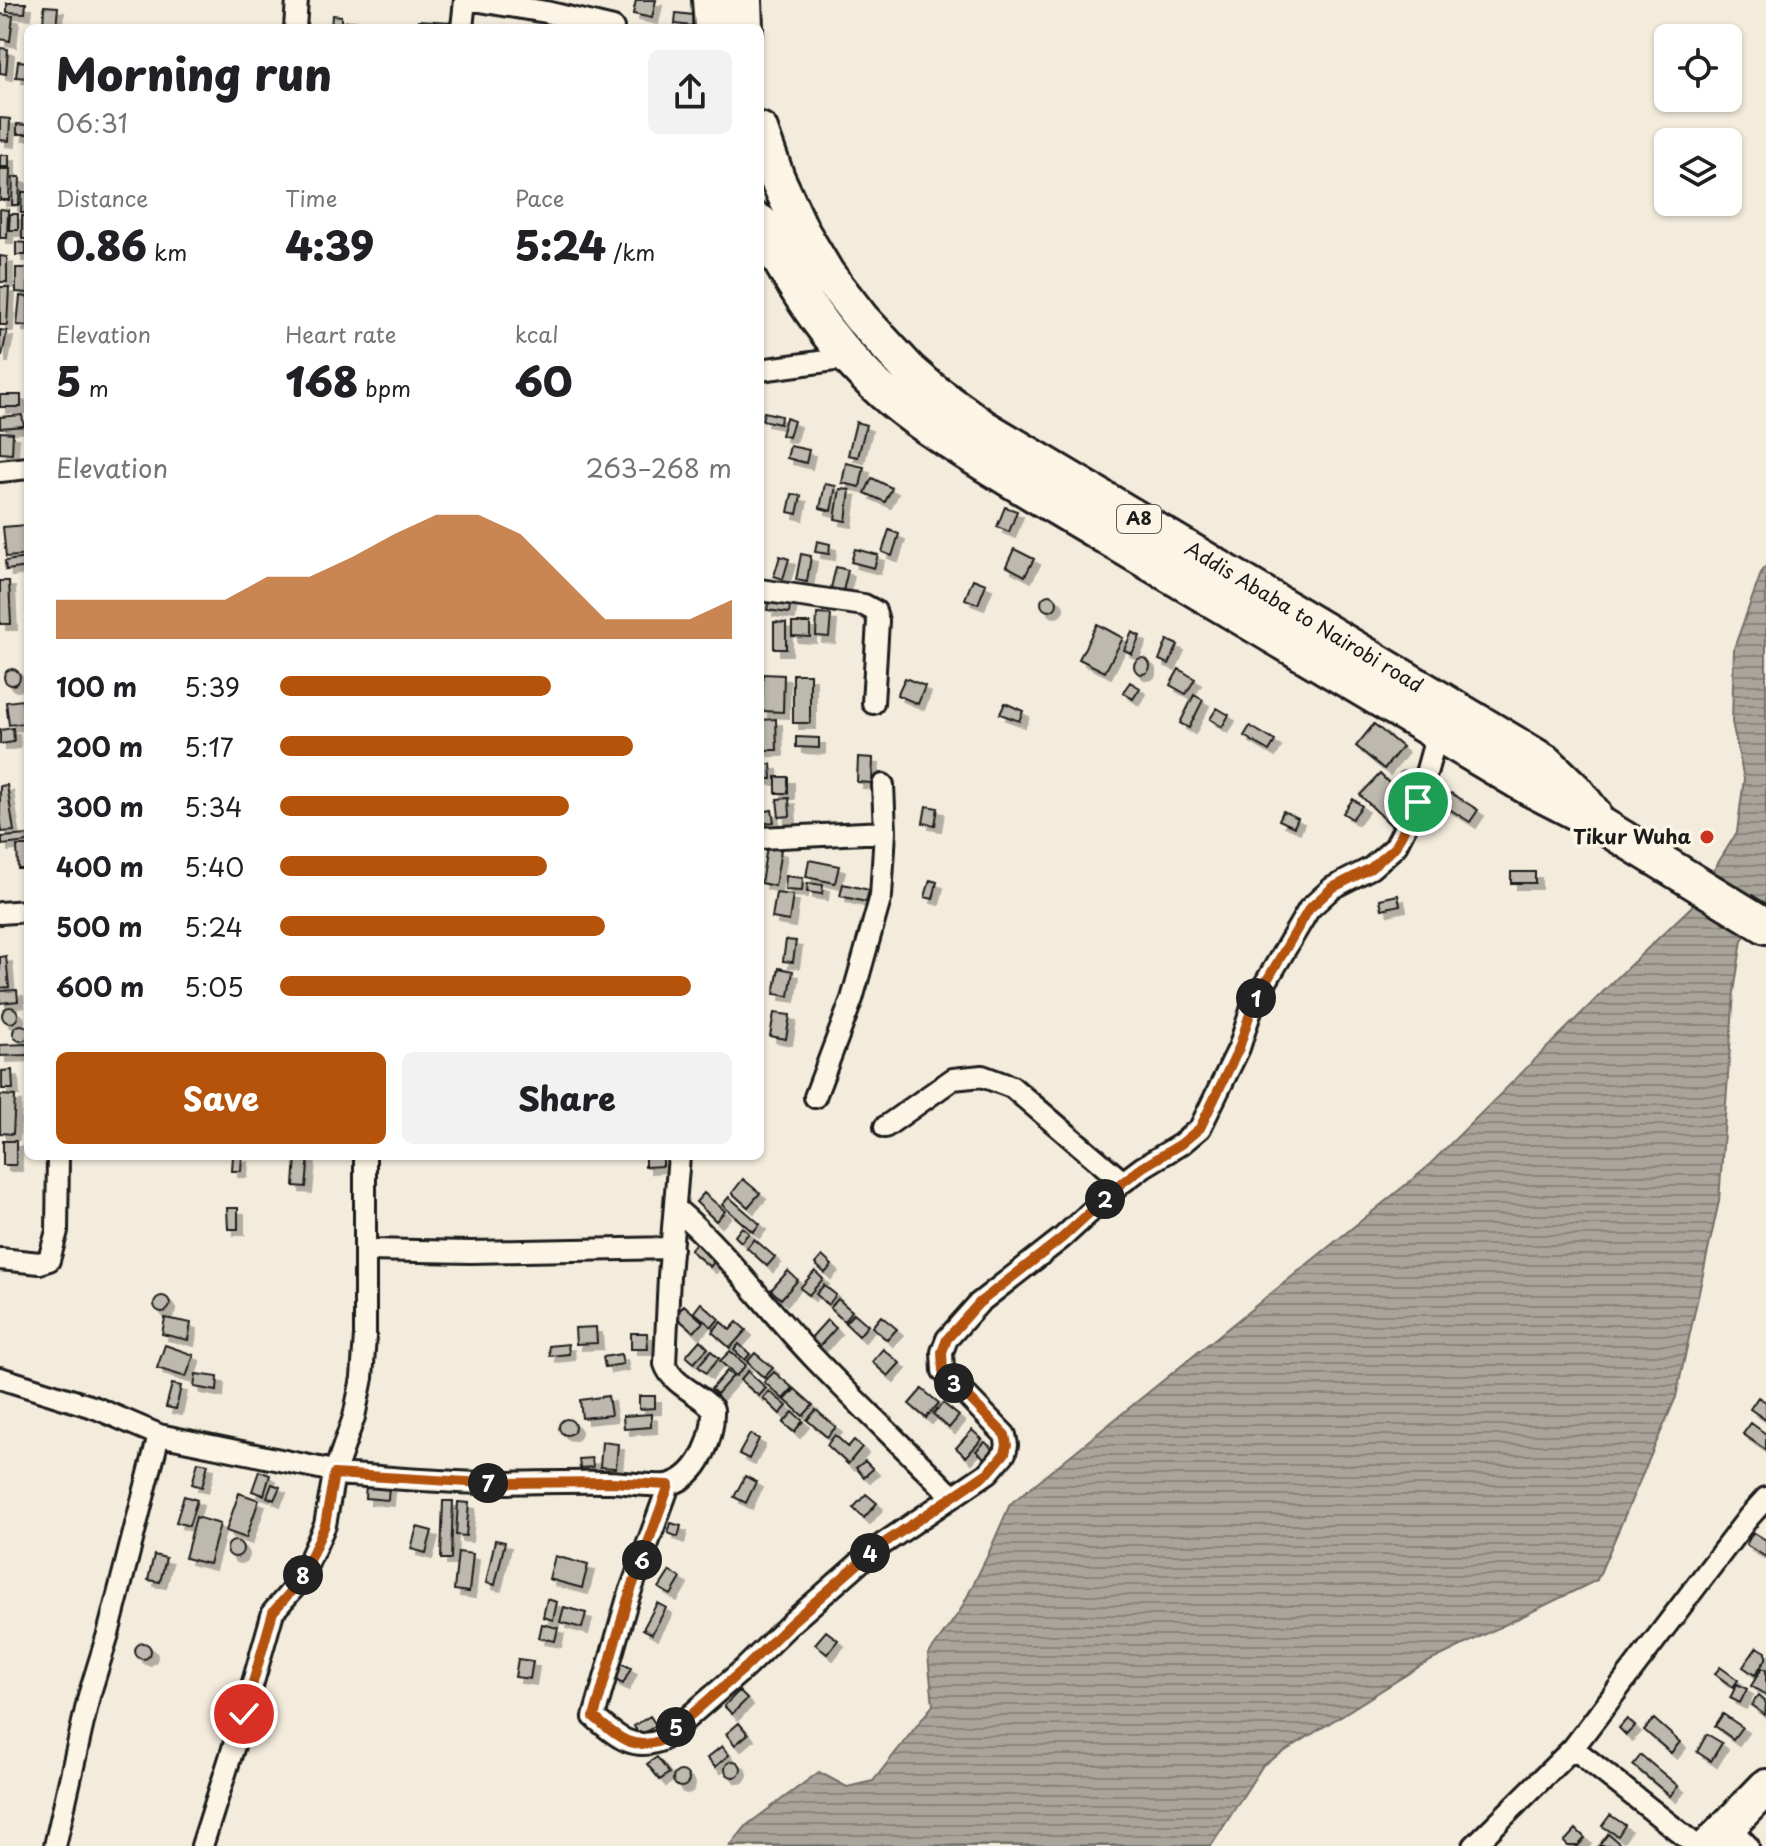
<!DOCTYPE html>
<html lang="en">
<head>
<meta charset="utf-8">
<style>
	:root { --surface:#fff; --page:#f2f2f2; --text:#202124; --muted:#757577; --accent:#b45309 }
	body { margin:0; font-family:"Playpen Sans",sans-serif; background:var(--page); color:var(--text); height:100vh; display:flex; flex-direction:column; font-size:30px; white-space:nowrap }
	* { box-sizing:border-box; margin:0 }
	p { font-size:26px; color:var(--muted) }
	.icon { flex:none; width:44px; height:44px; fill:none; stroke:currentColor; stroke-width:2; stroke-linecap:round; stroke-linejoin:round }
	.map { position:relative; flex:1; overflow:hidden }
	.panel { position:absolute; left:24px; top:24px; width:740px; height:1136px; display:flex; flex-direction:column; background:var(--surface); border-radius:12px; box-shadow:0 2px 6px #0004 }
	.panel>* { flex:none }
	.buttons { position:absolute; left:1654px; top:24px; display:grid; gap:16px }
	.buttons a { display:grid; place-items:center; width:88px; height:88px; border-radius:12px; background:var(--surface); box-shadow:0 2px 6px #0004; font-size:40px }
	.pin { position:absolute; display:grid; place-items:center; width:68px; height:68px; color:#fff; margin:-34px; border:4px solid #fff; border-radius:50%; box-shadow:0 2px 8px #0007 }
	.km { position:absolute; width:40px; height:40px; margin:-20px; border-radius:50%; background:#222; color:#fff; font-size:22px; line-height:40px; text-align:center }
	.round { display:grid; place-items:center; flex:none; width:84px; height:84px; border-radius:12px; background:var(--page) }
	.head { display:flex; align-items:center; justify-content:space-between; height:136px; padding:0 32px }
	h1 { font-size:44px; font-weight:800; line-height:60px }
	.figures { display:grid; grid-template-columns:repeat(3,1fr); gap:12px; height:136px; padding:8px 32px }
	.figures div { display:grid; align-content:center }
	.figures b { font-size:40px; font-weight:800 }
	.figures small { font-size:22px; font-weight:400 }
	.figures p { font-size:22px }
	.chart { height:224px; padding:16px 32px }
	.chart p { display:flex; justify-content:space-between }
	.chart svg { width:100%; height:144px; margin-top:8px; fill:var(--accent); opacity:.7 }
	.action { display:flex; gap:16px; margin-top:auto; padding:16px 32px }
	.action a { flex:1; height:92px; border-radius:12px; background:var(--accent); color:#fff; font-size:32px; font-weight:800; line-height:92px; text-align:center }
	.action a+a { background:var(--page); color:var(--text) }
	ul { padding:0 32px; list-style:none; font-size:26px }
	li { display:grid; grid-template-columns:128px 96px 1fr; align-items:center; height:60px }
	li i { height:20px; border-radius:10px; background:var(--accent) }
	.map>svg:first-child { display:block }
	.water { fill:url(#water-rules); stroke:#716e68; stroke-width:2 }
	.building { fill:#beb9ae; stroke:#1c1c1c; stroke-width:2; filter:url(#shadow) }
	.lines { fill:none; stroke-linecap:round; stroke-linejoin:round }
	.street-casing { stroke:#1c1c1c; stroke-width:26 }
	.highway-casing { stroke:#1c1c1c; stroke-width:40 }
	.street { stroke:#fcf5e5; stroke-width:20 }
	.highway { stroke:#fcf5e5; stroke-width:34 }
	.route-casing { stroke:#fff; stroke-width:16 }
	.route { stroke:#b45309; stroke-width:10 }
	.poi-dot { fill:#c8321e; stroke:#fcf5e5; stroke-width:3 }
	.labels { text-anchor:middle; stroke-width:7; stroke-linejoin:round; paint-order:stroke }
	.shield { fill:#fcf5e5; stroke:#5f5d58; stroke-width:2 }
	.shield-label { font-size:18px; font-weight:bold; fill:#1c1c1c }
	.street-label { font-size:20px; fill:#1c1c1c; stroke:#fcf5e5 }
	.poi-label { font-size:20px; font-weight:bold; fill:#1c1c1c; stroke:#fcf5e5; text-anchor:end }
</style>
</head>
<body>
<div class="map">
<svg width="1766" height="1846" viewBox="0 0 1766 1846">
	<defs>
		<pattern id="water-rules" width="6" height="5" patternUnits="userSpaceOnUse" patternTransform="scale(2)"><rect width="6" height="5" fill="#aaa59b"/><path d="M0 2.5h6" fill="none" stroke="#8a867e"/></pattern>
		<filter id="shadow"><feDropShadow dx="6" dy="6" stdDeviation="0" flood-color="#0004"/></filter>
	</defs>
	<rect width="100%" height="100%" fill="#f3ecdd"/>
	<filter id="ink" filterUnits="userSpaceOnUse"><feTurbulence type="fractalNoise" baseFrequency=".0125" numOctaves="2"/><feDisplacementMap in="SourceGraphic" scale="16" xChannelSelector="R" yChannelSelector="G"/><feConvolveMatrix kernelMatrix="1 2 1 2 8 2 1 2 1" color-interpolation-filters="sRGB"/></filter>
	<g filter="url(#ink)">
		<path class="water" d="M1766 567V908L1742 940 1734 992 1719 1201 1676 1397 1597 1580 1422 1665 1263 1765 1211 1846H730L747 1825 819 1772 847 1787 873 1781 933 1705 928 1655 960 1611 987 1557 1010 1504 1424 1170 1624 971 1691 907 1737 832 1744 779 1732 722 1734 648 1763 568Z"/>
		<path class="building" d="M636 0H656L652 18 633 14Z
			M7 3H26L25 13 7 12Z
			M44 6 58 7 56 28H43Z
			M676 13 693 15 692 26 675 24Z
			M0 14 13 16 10 41 0 39Z
			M332 15 341 16V28H331Z
			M419 20 451 22 450 28H418Z
			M347 21 368 22V28H347Z
			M0 48 8 49 6 74 0 73Z
			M18 61 28 62V78L16 77Z
			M0 118 10 119 9 141 0 140Z
			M17 124 28 125V134H17Z
			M0 155H9V167H0Z
			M0 169H10L9 200H0Z
			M13 177H20L19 205H12Z
			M22 192H28V213H21Z
			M0 209 8 210 7 238H0Z
			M10 214H18V230H9Z
			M22 216H28V239H22Z
			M16 242 26 243V255H16Z
			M0 256 7 257V282H0Z
			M16 268H28V293L16 292Z
			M0 287H9L7 325H0Z
			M20 296 28 297V326L17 325Z
			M0 330 7 331 2 356H0Z
			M0 395H21V407H0Z
			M764 412 781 416 780 424 762 420Z
			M22 415 24 426 0 428V417Z
			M786 418 794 421 789 437 781 435Z
			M856 422 866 425 858 457 848 455Z
			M0 432 13 433 12 454 0 453Z
			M790 446 809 450 806 463 787 458Z
			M846 463 864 467 860 487 842 483Z
			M872 478 892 488 885 502 865 493Z
			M825 484 836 486 831 511 820 508Z
			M840 489 850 490 846 521 835 519Z
			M792 494 801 496 797 514 788 512Z
			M1005 507 1017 511 1009 532 997 527Z
			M27 525 28 555 6 557 3 527Z
			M889 530 899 534 892 556 882 552Z
			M817 541 830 544 829 554 815 552Z
			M855 549 878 555 874 568 851 562Z
			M1014 549 1034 559 1025 576 1006 566Z
			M801 554 811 556 807 582 796 580Z
			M780 556 789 559 783 579 774 576Z
			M28 558V567L6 570 5 561Z
			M836 567 848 570 843 591 831 588Z
			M973 579 986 584 978 604 965 599Z
			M0 581H9L11 624H0Z
			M769 595 791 599 789 613 767 610Z
			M1041 603a8 8 0 1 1 16 0a8 8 0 1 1-16 0Z
			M817 614 831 615 829 637 816 636Z
			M774 622 786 623V649H774Z
			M792 623H810V637L792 636Z
			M1097 624 1123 638 1105 672 1079 659Z
			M1132 632 1140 636 1132 654 1124 650Z
			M1167 640 1178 645 1169 664 1159 660Z
			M1134 666a8 8 0 1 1 16 0a8 8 0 1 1-16 0Z
			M1179 669 1195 679 1186 694 1170 685Z
			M4 677a8 8 0 1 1 16 0a8 8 0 1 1-16 0Z
			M763 674 784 675 783 712 762 711Z
			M793 674H810V723H793Z
			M905 678 925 686 918 704 897 695Z
			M1130 682 1140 688 1133 699 1123 692Z
			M1194 695 1203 700 1189 728 1180 723Z
			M22 700 25 723 9 725 6 702Z
			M1005 703 1023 711 1019 721 1000 714Z
			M1217 708 1229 715 1222 727 1210 719Z
			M776 719 777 750H760V720Z
			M1374 724 1402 747 1384 769 1356 746Z
			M1250 726 1275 741 1269 751 1244 736Z
			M13 728 14 742 0 744V730Z
			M796 737 819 738V748L796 747Z
			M858 757 873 758 872 783 857 782Z
			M760 764H771L772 779H760Z
			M1398 779a8 8 0 1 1 16 0a8 8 0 1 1-16 0Z
			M1380 774 1418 812 1398 832 1360 795Z
			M776 777H788V793H776Z
			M7 785 14 831 2 832 0 815V786Z
			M1451 793 1478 810 1470 822 1443 805Z
			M789 798 790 816 779 817 777 799Z
			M1353 799 1362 806 1352 819 1343 813Z
			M926 806 938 808 935 825 923 823Z
			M772 810 774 822 760 824V812Z
			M1283 811 1298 818 1294 827 1279 820Z
			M28 835V842L2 845V837Z
			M17 846H28V869H18Z
			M767 847 781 850 775 886 761 883Z
			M809 860 839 866 835 883 806 877Z
			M1511 872H1535V883H1511Z
			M786 876 803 878 802 891 785 890Z
			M930 880 937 882 933 899 925 897Z
			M808 883 823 885 822 894 807 892Z
			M843 884 869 890 866 902 840 896Z
			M776 893 793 895 789 921 772 918Z
			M1398 895 1400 905 1382 909 1380 899Z
			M786 940 796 941 793 962 783 961Z
			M6 956 9 987 0 988V957Z
			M779 968 793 971 789 996 774 994Z
			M17 990 18 1001 0 1003V991Z
			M2 1015a8 8 0 1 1 16 0a8 8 0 1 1-16 0Z
			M774 1013 790 1015 786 1039 770 1036Z
			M13 1033a8 8 0 1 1 16 0a8 8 0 1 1-16 0Z
			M28 1044V1055L0 1056V1045Z
			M12 1070 13 1089H2V1071Z
			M0 1095 15 1096 13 1134 0 1133Z
			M3 1141H16V1165H3Z
			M233 1156H242L241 1171H232Z
			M296 1156H309L306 1187 294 1186Z
			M645 1156H663V1166L645 1167Z
			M743 1179 760 1193 748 1207 732 1193Z
			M704 1193 725 1211 716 1221 696 1202Z
			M729 1197 760 1224 753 1232 722 1205Z
			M227 1208H238V1229H228Z
			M742 1227 749 1233 741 1242 735 1236Z
			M699 1239 719 1256 710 1267 690 1250Z
			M754 1239 775 1257 767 1266 747 1248Z
			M822 1256 832 1265 825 1273 815 1264Z
			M788 1271 798 1280 781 1299 771 1290Z
			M815 1271 823 1279 809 1295 800 1288Z
			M824 1285 836 1295 828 1305 816 1294Z
			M154 1304a8 8 0 1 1 16 0a8 8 0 1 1-16 0Z
			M838 1299 852 1311 844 1321 830 1308Z
			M701 1303 719 1319 712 1327 694 1312Z
			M684 1305 703 1322 694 1332 675 1316Z
			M854 1313 868 1325 859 1336 845 1323Z
			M881 1316 897 1329 887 1340 872 1327Z
			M165 1318 191 1323 188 1340 162 1334Z
			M827 1320 836 1328 818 1348 809 1340Z
			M721 1322 730 1330 737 1322 746 1330 730 1348 712 1332Z
			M596 1327 597 1343 576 1344 575 1328Z
			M631 1333H647L648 1349H631Z
			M700 1340 708 1348 694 1363 686 1356Z
			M568 1344 569 1354 550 1356 549 1346Z
			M739 1344 750 1354 745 1360 734 1350Z
			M165 1345 194 1355 186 1377 157 1368Z
			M883 1349 900 1363 888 1376 872 1362Z
			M711 1351 719 1358 706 1373 698 1366Z
			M730 1351 746 1365 736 1376 720 1361Z
			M755 1353 773 1368 764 1378 747 1362Z
			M621 1354 623 1364 605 1367 603 1357Z
			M727 1371 733 1376 717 1394 711 1389Z
			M748 1371 766 1388 759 1396 740 1380Z
			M774 1372 793 1388 783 1399 764 1382Z
			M196 1374 218 1377 217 1391 194 1387Z
			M172 1384 181 1386 176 1409 166 1407Z
			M795 1389 813 1405 803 1416 785 1400Z
			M922 1389 939 1403 926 1418 909 1404Z
			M769 1391 787 1406 780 1414 763 1398Z
			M608 1396 611 1415 582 1418 580 1400Z
			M639 1396H655V1408L639 1409Z
			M1758 1397 1766 1402V1420L1750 1409Z
			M943 1403 959 1416 949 1428 933 1414Z
			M816 1410 836 1427 827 1437 807 1420Z
			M793 1412 803 1421 794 1432 783 1423Z
			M651 1414V1427L624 1429 623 1416Z
			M559 1427a8 8 0 1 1 16 0a8 8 0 1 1-16 0Z
			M1751 1423 1766 1434V1450L1743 1434Z
			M972 1430 982 1439 966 1457 956 1448Z
			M750 1434 759 1439 749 1459 739 1454Z
			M835 1435 848 1447 854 1440 862 1447 848 1464 827 1445Z
			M602 1442 618 1444 616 1468 600 1467Z
			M985 1442 1001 1456 993 1465 976 1451Z
			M592 1458 593 1467 580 1468 579 1459Z
			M865 1461 873 1469 864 1477 856 1468Z
			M198 1462 208 1464 202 1487 192 1484Z
			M259 1471 270 1475 264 1495 252 1491Z
			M745 1476 756 1482 746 1503 734 1497Z
			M272 1484 280 1487 274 1500 267 1497Z
			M366 1484 389 1486 388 1500 365 1498Z
			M239 1493 259 1500 246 1538 226 1531Z
			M866 1494 877 1503 864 1518 853 1508Z
			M184 1496 197 1500 189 1526 176 1522Z
			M443 1501H453L451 1559H441Z
			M458 1502 469 1503 466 1536 456 1535Z
			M196 1517 220 1524 209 1564 185 1558Z
			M671 1523 681 1526 678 1537 668 1533Z
			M417 1527 432 1531 426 1553 411 1549Z
			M1753 1532 1766 1540V1557L1746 1545Z
			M495 1540 505 1542 495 1585 486 1583Z
			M227 1549a8 8 0 1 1 16 0a8 8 0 1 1-16 0Z
			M458 1552 473 1554 469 1592 454 1590Z
			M154 1555 166 1558 160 1582 148 1580Z
			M555 1556 588 1565 582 1588 549 1579Z
			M670 1571 681 1578 671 1595 659 1588Z
			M547 1599 557 1602 553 1620 543 1617Z
			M657 1603 666 1608 652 1634 643 1629Z
			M564 1607 586 1613 582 1628 560 1622Z
			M542 1624 558 1628 555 1641 539 1638Z
			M826 1631 838 1640 827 1654 815 1644Z
			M135 1651a8 8 0 1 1 16 0a8 8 0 1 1-16 0Z
			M1757 1647 1766 1652V1659L1755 1675 1743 1667Z
			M518 1659 533 1661 530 1679 515 1677Z
			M621 1663 631 1668 623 1684 613 1679Z
			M1720 1667 1738 1680 1733 1687 1715 1674Z
			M1762 1668 1766 1670V1695L1751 1686Z
			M1737 1684 1747 1689 1740 1703 1730 1698Z
			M739 1691 747 1699 732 1714 724 1706Z
			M1758 1696 1766 1703 1765 1715 1751 1705Z
			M1723 1714 1742 1727 1733 1739 1715 1726Z
			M650 1716 656 1725 640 1736 634 1726Z
			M1627 1719 1635 1726 1626 1735 1619 1728Z
			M1654 1719 1680 1742 1671 1753 1644 1730Z
			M739 1723 748 1734 735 1745 726 1734Z
			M1707 1734 1722 1743 1711 1761 1697 1752Z
			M722 1746 729 1755 715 1767 707 1758Z
			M1641 1755 1678 1786 1670 1796 1633 1765Z
			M657 1757 669 1773 660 1780 647 1764Z
			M725 1769a8 8 0 1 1 16 0a8 8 0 1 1-16 0Z
			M673 1779a8 8 0 1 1 16 0a8 8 0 1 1-16 0Z
			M1610 1815 1625 1825 1618 1836 1602 1826Z
			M1576 1829 1585 1838 1578 1846H1568L1564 1842Z
			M1608 1834 1619 1843 1616 1846H1599Z"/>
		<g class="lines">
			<defs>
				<path id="street" d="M474 0 546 12 613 28
					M295 28 297 0
					M462 28 465 0
					M760 370 849 358
					M0 471 28 468
					M760 590 864 605 875 611 878 621 873 703
					M760 838 885 832 883 785
					M0 913 28 911
					M815 1097 852 999 881 896 885 832
					M885 1127 953 1079 982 1076 1012 1087 1123 1182
					M675 1208C727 1252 766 1308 813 1357 858 1404 906 1449 952 1496
					M365 1250 471 1252 672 1248
					M0 1259 40 1263 49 1260 57 1231 58 1156
					M0 1378 96 1408 159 1435 324 1469 334 1474C385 1477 436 1482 487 1483 528 1483 569 1481 609 1482 625 1482 657 1488 671 1484 700 1475 714 1437 713 1409 699 1393 672 1385 665 1364L669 1276 679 1156
					M669 1485 627 1601 594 1717C615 1735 632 1752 662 1740L746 1667 792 1622 874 1550 989 1472 1005 1453 1007 1445 1005 1435 943 1371 942 1352 947 1339 979 1303 1062 1238 1123 1182 1143 1167 1181 1144 1200 1128 1239 1048 1253 1004 1309 909 1332 888 1371 868 1395 847 1418 802 1437 734
					M1573 1748 1697 1846
					M1728 1826 1748 1846
					M55 1846 89 1696 108 1634 159 1435
					M202 1846 244 1714 273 1612 300 1581 325 1525 334 1474 354 1417 362 1378 365 1336V1156
					M1474 1846 1573 1748 1748 1518 1766 1498"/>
				<path id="highway" d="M710 0 712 28
					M744 0 745 28
					M760 130 777 178 802 232 827 274 861 318 909 370 932 390 983 427 1547 763 1575 790 1593 813
					M760 222C797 298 846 368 915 418 953 445 994 470 1034 494L1531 789 1603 826 1766 926
					M1709 1846 1766 1787"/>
			</defs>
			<use href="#street" class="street-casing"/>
			<use href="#highway" class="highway-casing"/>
			<use href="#street" class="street"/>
			<use href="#highway" class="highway"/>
		</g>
	</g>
	<g class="lines" filter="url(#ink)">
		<defs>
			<path id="route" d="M244 1714 273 1612 300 1581 325 1525 334 1474 484 1483 610 1482 669 1485 627 1601 594 1717C615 1735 632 1752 662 1740L746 1667 792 1622 874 1550 989 1472 1005 1453 1007 1445 1005 1435 943 1371 942 1352 947 1339 979 1303 1062 1238 1123 1182 1143 1167 1181 1144 1200 1128 1239 1048 1253 1004 1309 909 1332 888 1371 868 1395 847 1418 802"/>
		</defs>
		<use href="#route" class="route-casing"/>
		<use href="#route" class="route"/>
	</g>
	<circle class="poi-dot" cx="1707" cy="837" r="8"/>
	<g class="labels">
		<rect class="shield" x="1117" y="505" width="44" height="28" rx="6"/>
		<g class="shield-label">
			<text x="1139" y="525">A8</text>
		</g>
		<g class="street-label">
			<text transform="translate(1304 617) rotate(31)" y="7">Addis Ababa to Nairobi road</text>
		</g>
		<g class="poi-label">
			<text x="1691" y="844">Tikur Wuha</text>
		</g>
	</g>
</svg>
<div class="buttons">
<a><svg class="icon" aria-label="locate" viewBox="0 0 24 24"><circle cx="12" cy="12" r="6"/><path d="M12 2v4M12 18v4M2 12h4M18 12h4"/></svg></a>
<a><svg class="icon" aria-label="layers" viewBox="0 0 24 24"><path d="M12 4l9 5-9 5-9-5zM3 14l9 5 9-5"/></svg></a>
</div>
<div class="pin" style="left:1418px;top:802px;background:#1e9e55"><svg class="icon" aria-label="arrive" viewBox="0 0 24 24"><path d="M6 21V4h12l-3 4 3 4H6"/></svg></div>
<div class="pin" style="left:244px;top:1714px;background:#d93025"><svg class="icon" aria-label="check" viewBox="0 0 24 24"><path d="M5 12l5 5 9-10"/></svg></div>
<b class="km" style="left:1256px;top:998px">1</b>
<b class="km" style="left:1105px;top:1199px">2</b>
<b class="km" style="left:954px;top:1383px">3</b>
<b class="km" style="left:870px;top:1553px">4</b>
<b class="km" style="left:676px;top:1727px">5</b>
<b class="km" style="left:642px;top:1560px">6</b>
<b class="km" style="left:488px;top:1483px">7</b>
<b class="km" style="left:303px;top:1575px">8</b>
<section class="panel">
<div class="head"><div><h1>Morning run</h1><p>06:31</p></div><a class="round"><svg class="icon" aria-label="share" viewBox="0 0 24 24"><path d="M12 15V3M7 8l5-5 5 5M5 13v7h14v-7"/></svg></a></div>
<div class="figures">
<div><p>Distance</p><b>0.86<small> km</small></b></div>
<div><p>Time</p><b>4:39</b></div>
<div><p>Pace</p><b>5:24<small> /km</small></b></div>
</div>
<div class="figures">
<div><p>Elevation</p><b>5<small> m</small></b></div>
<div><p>Heart rate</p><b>168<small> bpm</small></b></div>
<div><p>kcal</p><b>60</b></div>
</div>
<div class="chart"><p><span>Elevation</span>263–268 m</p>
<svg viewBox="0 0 160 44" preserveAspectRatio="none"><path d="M0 44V32L10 32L20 32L30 32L40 32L50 25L60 25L70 19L80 12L90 6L100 6L110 12L120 25L130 38L140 38L150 38L160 32V44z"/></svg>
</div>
<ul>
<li><b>100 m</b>5:39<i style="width:60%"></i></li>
<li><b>200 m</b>5:17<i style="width:78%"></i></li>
<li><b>300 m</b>5:34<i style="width:64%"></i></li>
<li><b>400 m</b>5:40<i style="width:59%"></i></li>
<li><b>500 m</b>5:24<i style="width:72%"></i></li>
<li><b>600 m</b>5:05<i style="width:91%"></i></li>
</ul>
<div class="action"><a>Save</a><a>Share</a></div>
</section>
</div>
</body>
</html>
